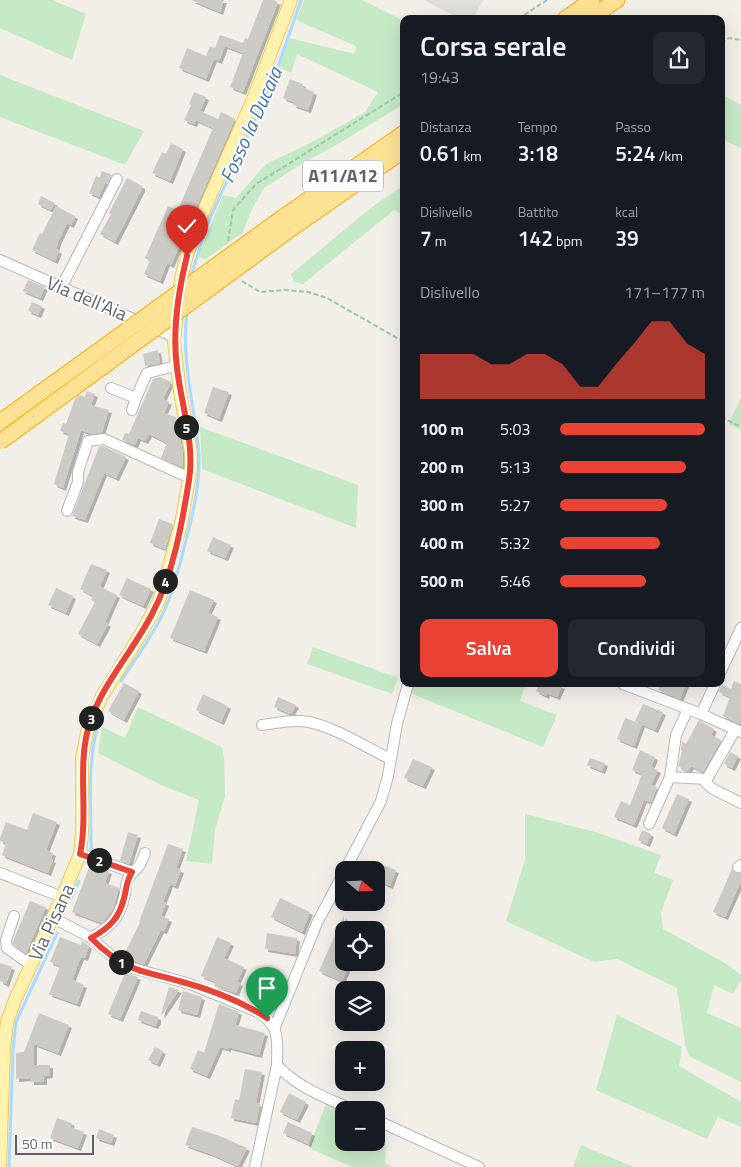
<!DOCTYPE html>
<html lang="it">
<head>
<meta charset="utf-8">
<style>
	:root { --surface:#171b24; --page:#242831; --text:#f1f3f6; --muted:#9ea1a6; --accent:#ea4335 }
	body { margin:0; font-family:"Titillium Web",sans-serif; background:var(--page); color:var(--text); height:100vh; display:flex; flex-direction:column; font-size:19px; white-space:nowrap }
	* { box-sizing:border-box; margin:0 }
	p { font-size:16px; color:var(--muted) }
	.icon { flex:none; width:28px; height:28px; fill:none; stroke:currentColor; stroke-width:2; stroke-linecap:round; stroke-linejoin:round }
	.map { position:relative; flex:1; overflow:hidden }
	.side { position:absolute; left:400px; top:15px; width:325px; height:672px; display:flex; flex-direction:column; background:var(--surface); border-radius:10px; box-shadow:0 5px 20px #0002 }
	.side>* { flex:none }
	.needle { width:32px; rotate:109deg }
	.buttons { position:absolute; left:335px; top:861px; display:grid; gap:10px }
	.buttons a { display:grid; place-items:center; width:50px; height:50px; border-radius:10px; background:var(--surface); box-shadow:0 5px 20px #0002; font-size:25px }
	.scale { position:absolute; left:15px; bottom:12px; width:79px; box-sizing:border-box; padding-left:5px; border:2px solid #5f6368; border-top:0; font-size:14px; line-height:18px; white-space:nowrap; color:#5f6368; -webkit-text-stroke:4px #fff; paint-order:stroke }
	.pin { position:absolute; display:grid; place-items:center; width:42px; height:42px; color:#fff; margin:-51px -21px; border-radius:50% 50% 50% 0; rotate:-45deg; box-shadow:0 0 5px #0007 }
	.pin .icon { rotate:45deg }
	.km { position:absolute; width:25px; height:25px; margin:-12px; border-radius:50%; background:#222; color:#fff; font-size:14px; line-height:25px; text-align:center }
	.round { display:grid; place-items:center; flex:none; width:52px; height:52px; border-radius:10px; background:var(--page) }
	.overview { display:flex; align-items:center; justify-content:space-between; height:85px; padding:0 20px }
	h1 { font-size:28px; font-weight:600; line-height:38px }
	.metrics { display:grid; grid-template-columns:repeat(3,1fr); gap:8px; height:85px; padding:5px 20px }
	.metrics div { display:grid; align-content:center }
	.metrics b { font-size:21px; font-weight:600 }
	.metrics small { font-size:14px; font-weight:400 }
	.metrics p { font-size:14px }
	.chart { height:140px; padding:10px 20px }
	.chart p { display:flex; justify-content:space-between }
	.chart svg { width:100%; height:90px; margin-top:5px; fill:var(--accent); opacity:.7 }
	.cta { display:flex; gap:10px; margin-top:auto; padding:10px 20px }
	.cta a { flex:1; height:58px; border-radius:10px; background:var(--accent); color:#fff; font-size:20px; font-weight:600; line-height:58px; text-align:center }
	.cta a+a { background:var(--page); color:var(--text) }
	ul { padding:0 20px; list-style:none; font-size:16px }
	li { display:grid; grid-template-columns:80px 60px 1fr; align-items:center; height:38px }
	li i { height:12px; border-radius:6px; background:var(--accent) }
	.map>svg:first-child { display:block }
	.industrial { fill:#e0deda }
	.green { fill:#c5e8c5 }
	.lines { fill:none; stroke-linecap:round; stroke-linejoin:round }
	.stream { stroke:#aadaff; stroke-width:3 }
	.building { fill:#cccac5; filter:url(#shadow) }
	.minor-casing { stroke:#b5b8bc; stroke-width:12 }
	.major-casing { stroke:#f2c960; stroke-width:14 }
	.highway-casing { stroke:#f9ab00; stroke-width:17 }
	.path { stroke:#9cc7a9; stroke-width:2; stroke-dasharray:5 2.5; stroke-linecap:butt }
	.minor { stroke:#fff; stroke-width:10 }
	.major { stroke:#fff2af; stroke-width:12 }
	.highway { stroke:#fde293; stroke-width:15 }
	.highway-bridge-casing { stroke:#f9ab00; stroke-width:17; stroke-linecap:butt }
	.highway-bridge { stroke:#fde293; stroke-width:15 }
	.route-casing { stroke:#fff; stroke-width:10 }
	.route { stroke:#ea4335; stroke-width:6 }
	.labels { text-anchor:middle; stroke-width:4; stroke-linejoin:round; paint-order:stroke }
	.shield { fill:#fff; stroke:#8f9295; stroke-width:1 }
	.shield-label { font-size:18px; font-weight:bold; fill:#5f6368 }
	.street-label { font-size:19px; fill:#5f6368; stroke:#fff }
	.water-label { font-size:20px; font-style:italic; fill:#4174aa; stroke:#fff }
</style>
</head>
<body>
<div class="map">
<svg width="741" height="1167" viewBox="0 0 741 1167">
	<defs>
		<filter id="shadow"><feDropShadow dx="3" dy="3" stdDeviation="0" flood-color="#0004"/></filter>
	</defs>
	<rect width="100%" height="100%" fill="#f1efe8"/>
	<path class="industrial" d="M424 0H483L473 19H460Z"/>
	<path class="green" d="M0 0H52L86 14 72 60 0 28Z
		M304 0H362L404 21V104L343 141 300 165 264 188 251 211 243 232 206 259 198 257 223 195 236 198 266 164 314 141 365 112 378 92 297 54 291 73 279 67 289 38 355 54 356 46 296 20Z
		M0 75 144 131 125 165 0 117Z
		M721 94 741 105V148L721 139Z
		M404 185V216L394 210 303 284 294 282 291 274 372 207Z
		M741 397V430L729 424Z
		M200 427 358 485 356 528 202 469Z
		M313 647 398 678 392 694 307 664Z
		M412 684H526L520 701 557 715 543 747 410 693Z
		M138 707 222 747 224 759 225 796 215 830 212 864 186 861 199 800 163 786 98 753 102 727 125 738Z
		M525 814 595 832 661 855 654 873 673 880 661 913 663 929 725 963 741 975V980L733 994 714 985 707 1013 741 1028V1082L689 1056 685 1043 677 988 617 959 594 962 506 921 525 860Z
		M617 1015 682 1047 679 1066 741 1102V1127L718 1117 707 1139 596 1090Z
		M326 1104 344 1112V1142H376V1127L381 1129 380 1135 386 1144 385 1163 392 1167H352L309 1148Z
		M581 1145 634 1167H573Z"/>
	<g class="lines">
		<path class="stream" d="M191 276 207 225 275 75 301 0
			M121 681C135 659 152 637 163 613 171 599 174 582 179 567 189 529 203 483 198 444 193 400 181 356 187 312
			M91 854C92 809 86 764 99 721
			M71 899 79 881
			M9 1167 13 1050 16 1022 57 933"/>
	</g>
	<path class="building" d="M191 0H224L220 12Z
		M263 0H273L278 2 243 92 230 87 243 53 225 46 219 61 214 59 206 79 179 68 187 48 206 56 210 46 215 48 220 35 243 43 245 38 248 39Z
		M290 79 303 84 302 87 314 92 308 110 293 105 294 102 283 98Z
		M194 92 206 97 200 111 218 119 221 112 235 119 171 265 167 263 160 281 144 274 150 261 145 258 168 206 178 210 213 128 196 120 194 124 184 120 191 105 189 104Z
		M171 143 183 149 170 181 152 173 162 152 166 154Z
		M102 171 112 175 107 184 105 183 99 197 89 193 96 176 100 177Z
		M127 178 142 186V189L115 242 100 234 111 214 109 213Z
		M41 196 55 203 51 210 38 204Z
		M56 206 75 216 71 225 67 223 58 242 56 249 59 251 55 261 32 250 40 233 42 234Z
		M28 280 45 287 40 298 23 291Z
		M32 302 42 306 38 315 28 311Z
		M158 350 160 363 145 366 143 354Z
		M160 377 171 382 163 399 169 402 164 413 176 417 183 454V467L161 458 167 443 149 434 145 441 138 438 135 445 122 440 125 433 129 434 153 379Z
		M213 387 229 392 219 419 204 413Z
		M87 391 95 394 91 405 109 410 102 432 92 434 81 430 63 488 54 484 69 434 60 431 63 423 66 424 75 399 80 395 85 397Z
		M103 446 126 457 116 478 104 473 85 520 72 516 99 447Z
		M159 519 173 524 165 549 150 543Z
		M213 537 231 545 225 558 207 551Z
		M91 564 107 570 100 587 117 595 105 622 108 624 97 644 78 634 95 602 91 600 93 596 80 589Z
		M127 578 151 589 143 606 119 595Z
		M56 588 73 596 66 613 48 605Z
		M190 590 214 600 208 613 218 617 204 651 170 638Z
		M734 681 741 684 740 724 723 716 730 697 719 692 722 684 731 689Z
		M124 683 139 691 124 720 108 711Z
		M539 684H556L562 686 557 697 547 693 546 696 536 691Z
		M661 684H686L680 699 658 690Z
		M203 694 228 706 221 722 196 710Z
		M278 697 296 705 291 714 274 707Z
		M643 704 663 712 655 730 635 721Z
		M625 718 642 724 634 746 617 739Z
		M699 720 714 729 711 735 721 740 703 772 691 766 688 771H687L678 766 682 751 681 750 682 741 686 744Z
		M640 750 655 757 651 767 658 770 651 785 657 787 651 802 644 800 634 825 614 817 621 801 630 805 642 774 632 770Z
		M730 752 738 756 732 768 724 764Z
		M590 758 605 763 602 771 587 765Z
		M413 759 432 767 423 786 404 778Z
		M677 794 689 799 674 834 662 828Z
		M33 813 57 822 46 850 53 853 51 859 53 860 48 873 2 855 6 843 0 841V838L6 822 27 830Z
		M642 830 651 834 647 844 638 840Z
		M128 832 138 835 129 864 120 861Z
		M168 844 183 849 176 868 181 870 175 886 170 884 163 902 166 903 161 916 169 919 164 931 161 930 144 964 132 961 131 959 124 955 140 922H139Z
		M371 861 396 870 390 886 376 880V870H367Z
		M90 865 109 871 105 883 119 888 113 909 102 923 72 912Z
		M732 869 735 873H741V881L725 917 713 912Z
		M280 898 310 912 302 932 271 917Z
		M30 901 46 907 26 953 13 944V941Z
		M344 915V962H350L342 981 319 971Z
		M267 933 297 938 295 954 265 949Z
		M60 937 81 945 82 941 89 946 85 958 81 957 72 980 84 985 77 1004 49 994 60 966 50 962Z
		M217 937 231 943 224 958 244 967 237 982 240 983 236 993 214 986 216 982 201 976Z
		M0 963 12 967 6 984 0 981Z
		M125 973 138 977 120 1019 108 1014Z
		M272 985 283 989 277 1003 266 998Z
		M169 987 179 990 162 1015 161 1014Z
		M183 991 202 997 197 1015 178 1010Z
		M219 1004 239 1012 235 1025 265 1033 259 1055 228 1047V1049L220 1047 207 1076 190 1069 198 1050 204 1053Z
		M141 1011 158 1017V1021L155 1026 138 1020Z
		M39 1013 69 1025 58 1053 34 1044V1065H50V1075L44 1076V1082H31V1078L16 1079V1053L24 1052Z
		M155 1047 163 1051 157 1064 148 1060Z
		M245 1069 262 1072 256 1103 260 1104 256 1123 231 1118 235 1099 239 1100Z
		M289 1093 306 1102 297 1120 280 1112Z
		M57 1118 72 1123 70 1127 84 1132 78 1148 50 1138Z
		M288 1122 312 1133 308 1144 283 1133Z
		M192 1127 220 1136 247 1148 238 1166 211 1154 185 1145Z
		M99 1129 114 1135 111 1143 96 1138Z"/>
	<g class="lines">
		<defs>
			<path id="minor" d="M0 260 174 337
				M61 288 117 179
				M111 388 136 398 147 373 176 366
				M132 410 136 398
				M67 511 78 482V472L88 441 104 439 190 478
				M721 671 741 628
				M623 684 701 714 741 732
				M701 714 715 684
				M262 725C277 723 294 719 309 722 334 727 366 747 390 759
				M735 730 707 779 706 783 713 789 741 803
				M670 777 707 779
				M649 824 670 777 676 735 688 709
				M80 854 132 872
				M738 867 741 865
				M345 870 381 801 388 776 397 724 408 684
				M0 873 62 897
				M14 916 6 940 7 948 31 965
				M53 918 88 936 112 956 129 967 190 984 258 1012C281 1027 277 1040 277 1065 296 1087 327 1098 353 1110
				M91 938C109 928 119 920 124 898 126 892 125 886 128 879 131 873 134 872 138 867 141 864 143 858 145 853
				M275 1027 317 923 344 872
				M376 1120 479 1167
				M255 1167 277 1065"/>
			<path id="major" d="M0 1167 4 1048 7 1022 15 1000 62 897 80 854 82 832V758L87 732 102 696 142 632 159 601 181 524 191 469V453L180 392 174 341 181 278 187 255 205 208 253 99 291 0"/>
			<path id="highway" d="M565 19 592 0
				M589 19 617 0
				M282 218 404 133
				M292 228 404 150"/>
		</defs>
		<use href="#minor" class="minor-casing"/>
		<use href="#major" class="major-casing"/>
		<use href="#highway" class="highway-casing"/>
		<path class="path" d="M518 19 547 0
			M721 43 729 38 741 40
			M228 241 233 210 256 184 404 92
			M242 281 260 292 285 290 308 292 327 298 404 342
			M721 417 741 427"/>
		<use href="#minor" class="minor"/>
		<use href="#major" class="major"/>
		<use href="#highway" class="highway"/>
		<defs>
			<path id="highway-bridge" d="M0 422 282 218
				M0 442 292 228"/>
		</defs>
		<use href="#highway-bridge" class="highway-bridge-casing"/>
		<use href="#highway-bridge" class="highway-bridge"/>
	</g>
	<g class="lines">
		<defs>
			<path id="route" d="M187 256C178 292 172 330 177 368 181 403 195 445 189 480 182 524 173 575 152 614 133 651 103 683 90 722 76 765 89 810 80 854L132 872C126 882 127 887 124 898 119 919 109 928 91 938 102 949 114 959 128 966 143 973 163 976 179 981 209 989 241 1001 267 1018"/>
		</defs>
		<use href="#route" class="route-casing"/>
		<use href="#route" class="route"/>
	</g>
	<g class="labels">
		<rect class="shield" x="303" y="160.5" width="80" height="31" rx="4"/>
		<g class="shield-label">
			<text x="343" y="182">A11/A12</text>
		</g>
		<g class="street-label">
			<text transform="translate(87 298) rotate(23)" y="7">Via dell'Aia</text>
			<text transform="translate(51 922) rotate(-65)" y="7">Via Pisana</text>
		</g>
		<g class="water-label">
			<text transform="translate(251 125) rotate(-66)" y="7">Fosso la Ducaia</text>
		</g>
	</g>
</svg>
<div class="buttons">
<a><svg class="needle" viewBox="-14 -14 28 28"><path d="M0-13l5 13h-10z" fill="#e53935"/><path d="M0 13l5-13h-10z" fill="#9ea1a6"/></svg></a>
<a><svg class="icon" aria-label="locate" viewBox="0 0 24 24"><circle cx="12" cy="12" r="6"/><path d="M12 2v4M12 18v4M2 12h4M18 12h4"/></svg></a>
<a><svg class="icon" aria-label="layers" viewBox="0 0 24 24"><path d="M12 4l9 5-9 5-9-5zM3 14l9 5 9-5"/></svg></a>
<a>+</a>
<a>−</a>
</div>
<div class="scale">50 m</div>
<div class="pin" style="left:267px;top:1018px;background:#1e9e55"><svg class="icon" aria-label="arrive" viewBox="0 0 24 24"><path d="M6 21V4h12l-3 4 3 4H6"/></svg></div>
<div class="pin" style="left:187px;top:256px;background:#d93025"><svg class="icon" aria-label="check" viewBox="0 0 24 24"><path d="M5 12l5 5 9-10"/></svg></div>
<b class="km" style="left:121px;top:962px">1</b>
<b class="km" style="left:99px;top:860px">2</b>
<b class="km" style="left:91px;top:718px">3</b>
<b class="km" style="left:165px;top:581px">4</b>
<b class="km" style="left:186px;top:427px">5</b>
<section class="side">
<div class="overview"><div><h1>Corsa serale</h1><p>19:43</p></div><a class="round"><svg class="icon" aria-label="share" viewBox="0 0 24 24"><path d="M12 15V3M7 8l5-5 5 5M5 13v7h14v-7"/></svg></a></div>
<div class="metrics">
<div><p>Distanza</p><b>0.61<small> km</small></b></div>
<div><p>Tempo</p><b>3:18</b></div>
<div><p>Passo</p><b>5:24<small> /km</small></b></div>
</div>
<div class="metrics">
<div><p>Dislivello</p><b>7<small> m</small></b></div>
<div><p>Battito</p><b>142<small> bpm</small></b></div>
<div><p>kcal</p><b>39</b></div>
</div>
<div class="chart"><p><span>Dislivello</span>171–177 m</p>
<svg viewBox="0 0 160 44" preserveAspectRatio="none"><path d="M0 44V22L10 22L20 22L30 22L40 27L50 27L60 22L70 22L80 27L90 38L100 38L110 27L120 17L130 6L140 6L150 17L160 22V44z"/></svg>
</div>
<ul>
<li><b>100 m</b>5:03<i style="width:100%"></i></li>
<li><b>200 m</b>5:13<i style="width:87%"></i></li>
<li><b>300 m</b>5:27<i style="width:74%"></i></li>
<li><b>400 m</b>5:32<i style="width:69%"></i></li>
<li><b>500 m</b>5:46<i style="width:59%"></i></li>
</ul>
<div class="cta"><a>Salva</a><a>Condividi</a></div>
</section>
</div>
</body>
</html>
